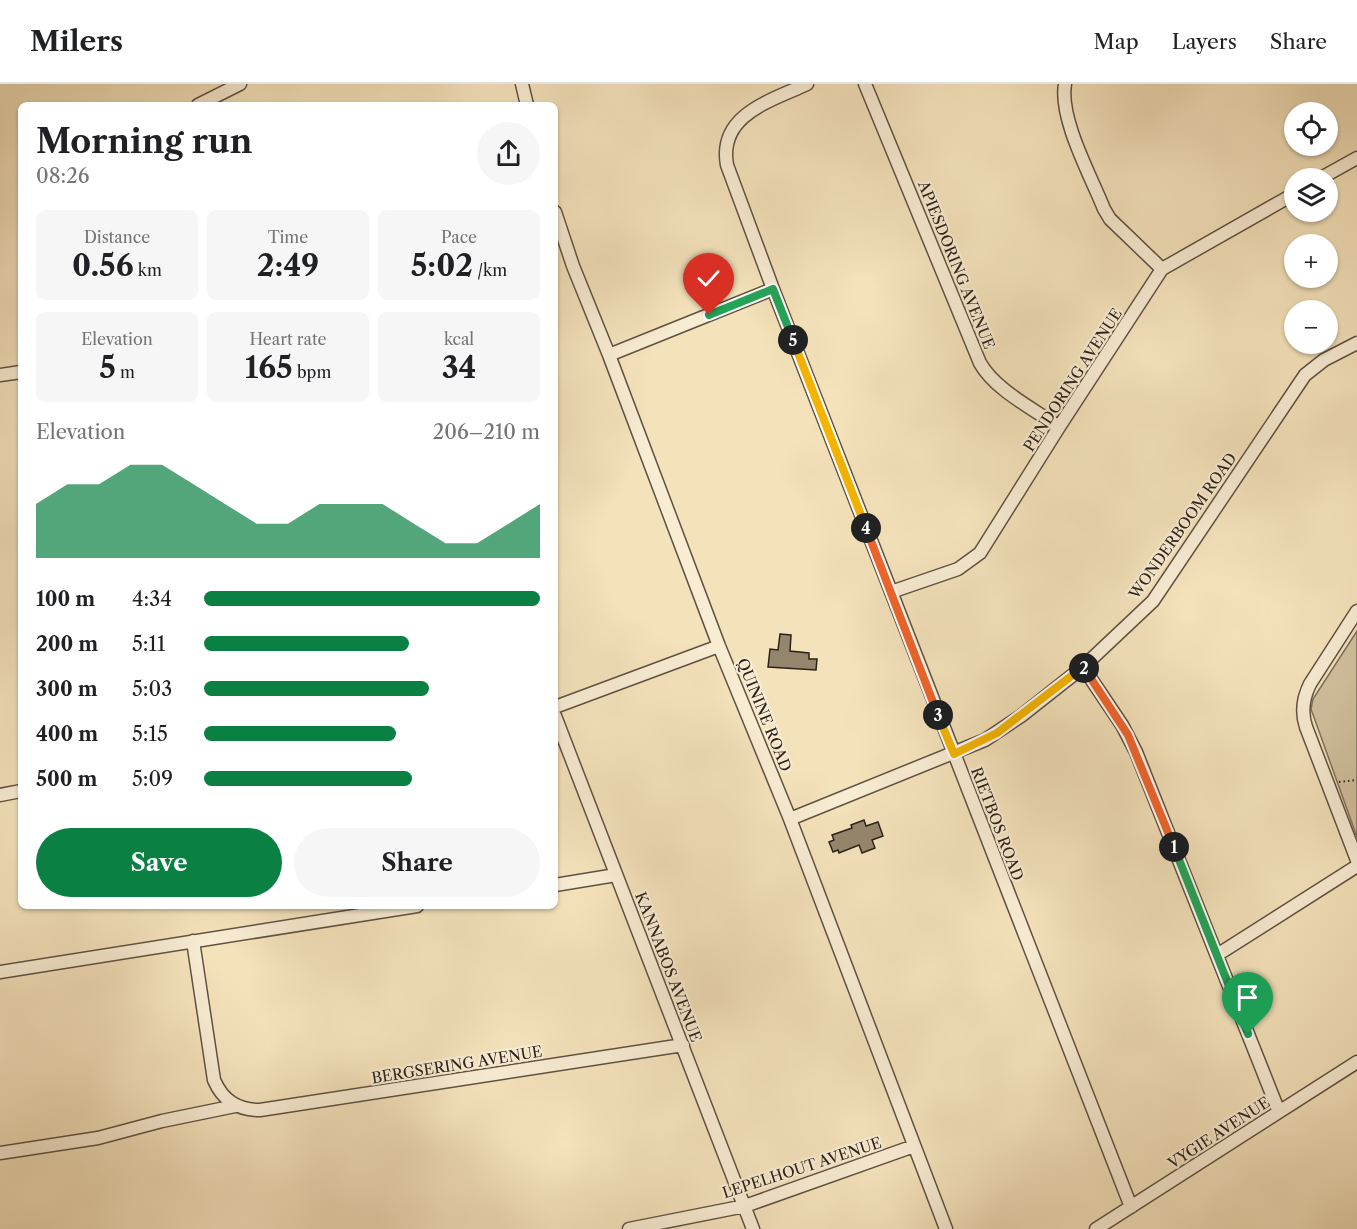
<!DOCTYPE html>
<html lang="en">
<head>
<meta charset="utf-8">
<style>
	:root { --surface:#fff; --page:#f6f6f6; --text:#202124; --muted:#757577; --line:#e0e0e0; --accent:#0b8043 }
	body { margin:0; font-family:"Libre Caslon Text",serif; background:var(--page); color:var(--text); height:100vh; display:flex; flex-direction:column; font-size:22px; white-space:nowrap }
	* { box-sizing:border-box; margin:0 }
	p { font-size:20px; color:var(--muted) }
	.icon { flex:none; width:33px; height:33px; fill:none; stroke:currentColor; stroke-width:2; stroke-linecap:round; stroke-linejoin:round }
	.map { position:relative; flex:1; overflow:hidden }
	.details { position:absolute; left:18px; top:18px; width:540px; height:807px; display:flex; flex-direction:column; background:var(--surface); border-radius:9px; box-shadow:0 2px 4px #0004 }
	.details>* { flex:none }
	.controls { position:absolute; left:1284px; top:18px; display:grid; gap:12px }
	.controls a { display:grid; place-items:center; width:54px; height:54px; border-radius:50%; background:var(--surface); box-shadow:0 2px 4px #0004; font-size:30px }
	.pin { position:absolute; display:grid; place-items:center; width:51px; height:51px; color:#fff; margin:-62px -26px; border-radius:50% 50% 50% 0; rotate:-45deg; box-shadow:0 0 6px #0007 }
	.pin .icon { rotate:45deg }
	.km { position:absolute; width:30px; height:30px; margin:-15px; border-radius:50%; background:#222; color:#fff; font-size:16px; line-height:30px; text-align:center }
	.round { display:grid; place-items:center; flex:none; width:63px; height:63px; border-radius:32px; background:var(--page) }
	.summary { display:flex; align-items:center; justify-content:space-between; height:102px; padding:0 18px }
	h1 { font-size:33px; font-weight:800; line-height:45px }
	.metrics { display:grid; grid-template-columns:repeat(3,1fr); gap:9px; height:102px; padding:6px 18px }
	.metrics div { display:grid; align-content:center; border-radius:9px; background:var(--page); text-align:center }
	.metrics b { font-size:30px; font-weight:800 }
	.metrics small { font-size:16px; font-weight:400 }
	.metrics p { font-size:16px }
	.chart { height:168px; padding:12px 18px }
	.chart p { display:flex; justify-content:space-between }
	.chart svg { width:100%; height:108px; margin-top:6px; fill:var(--accent); opacity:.7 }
	.action { display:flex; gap:12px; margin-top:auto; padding:12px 18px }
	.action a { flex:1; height:69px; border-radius:36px; background:var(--accent); color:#fff; font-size:24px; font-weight:800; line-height:69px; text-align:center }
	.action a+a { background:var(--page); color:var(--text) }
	ul { padding:0 18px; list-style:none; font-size:20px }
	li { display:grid; grid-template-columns:96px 72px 1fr; align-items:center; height:45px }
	li i { height:15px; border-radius:8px; background:var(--accent) }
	header { display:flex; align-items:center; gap:36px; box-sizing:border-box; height:84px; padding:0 30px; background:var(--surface); border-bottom:2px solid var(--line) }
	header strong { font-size:28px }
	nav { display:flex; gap:33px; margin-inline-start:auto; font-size:21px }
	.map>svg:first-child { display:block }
	.green { fill:#d2c19f; stroke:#80725c; stroke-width:1.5 }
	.building { fill:#94866d; stroke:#2d2219; stroke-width:1.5 }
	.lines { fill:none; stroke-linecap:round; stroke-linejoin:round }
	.minor-casing { stroke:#5f5242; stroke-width:15 }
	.path { stroke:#2d2219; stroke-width:2; stroke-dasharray:1.5 3; stroke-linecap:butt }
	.minor { stroke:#f8ecd3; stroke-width:12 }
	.split-1-casing { stroke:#fff; stroke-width:12 }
	.split-2-casing { stroke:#fff; stroke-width:12 }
	.split-3-casing { stroke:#fff; stroke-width:12 }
	.split-4-casing { stroke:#fff; stroke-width:12 }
	.split-5-casing { stroke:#fff; stroke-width:12 }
	.split-6-casing { stroke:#fff; stroke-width:12 }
	.split-1 { stroke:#22a559; stroke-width:8 }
	.split-2 { stroke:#f0652b; stroke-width:8 }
	.split-3 { stroke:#f5b400; stroke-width:8 }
	.split-4 { stroke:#f0652b; stroke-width:8 }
	.split-5 { stroke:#f5b400; stroke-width:8 }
	.split-6 { stroke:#22a559; stroke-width:8 }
	.labels { text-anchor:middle; stroke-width:4.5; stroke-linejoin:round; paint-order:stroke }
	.street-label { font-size:15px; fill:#2d2219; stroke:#f8ecd3 }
</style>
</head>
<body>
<header>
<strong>Milers</strong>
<nav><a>Map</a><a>Layers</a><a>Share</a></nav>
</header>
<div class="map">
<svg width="1357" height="1145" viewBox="0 0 1357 1145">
	<rect width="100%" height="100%" fill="#f4e2bb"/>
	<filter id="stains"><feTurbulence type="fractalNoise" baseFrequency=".00333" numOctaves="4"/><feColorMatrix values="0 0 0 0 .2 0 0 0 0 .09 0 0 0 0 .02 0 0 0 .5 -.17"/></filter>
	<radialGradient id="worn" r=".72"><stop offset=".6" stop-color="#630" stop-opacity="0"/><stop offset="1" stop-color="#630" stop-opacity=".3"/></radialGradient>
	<path class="green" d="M1357 547V753L1311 625 1313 615Z"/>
	<path class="building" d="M780 550 791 551 790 567 809 569V575H817L816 586 768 583 770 565 778 566Z
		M864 736 866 742 878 738 883 752 872 756 875 764 862 769 859 761 839 769 838 766 833 768 829 758 834 756 832 751 852 744 851 741Z"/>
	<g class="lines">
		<defs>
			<path id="minor" d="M522 0 527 21
				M807 0C770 17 718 31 727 81L773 205 1131 1123
				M865 0 980 279C995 306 1034 325 1059 343
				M1065 0C1059 35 1091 92 1104 125L1110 135 1162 185
				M198 21 240 0
				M1321 94 1357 74
				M555 128 573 182 609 271 719 562 790 735 946 1145
				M609 271 773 205
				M0 291 21 288
				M891 508 958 485 980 469 1059 343 1162 185 1294 110
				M1357 527 1310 600C1303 614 1301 628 1306 643L1357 776
				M1083 583 1122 641 1136 668 1279 1028
				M555 623 719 562
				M555 632 753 1145
				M0 711 21 707
				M790 735 985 656 1021 632 1083 583 1153 517 1305 291 1324 276 1357 259
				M555 801 616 791
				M193 857 214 996C223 1017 238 1026 260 1026L683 961
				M1217 871 1357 782
				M0 888 417 822
				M0 1069 98 1054 162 1037 235 1022
				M629 1145 745 1122 914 1062
				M1096 1145 1357 978"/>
		</defs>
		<use href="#minor" class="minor-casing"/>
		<path class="path" d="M1339 698 1357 696"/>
		<use href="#minor" class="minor"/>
	</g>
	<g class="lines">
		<defs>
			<path id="split-1" d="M1174 763 1248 950"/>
			<path id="split-2" d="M1084 584 1128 651 1174 763"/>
			<path id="split-3" d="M938 631 954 670 997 649 1083 583 1084 584"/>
			<path id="split-4" d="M866 444 938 631"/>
			<path id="split-5" d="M793 256 866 444"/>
			<path id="split-6" d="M709 231 773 205 793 256"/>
		</defs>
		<use href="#split-1" class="split-1-casing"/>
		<use href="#split-2" class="split-2-casing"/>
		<use href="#split-3" class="split-3-casing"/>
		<use href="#split-4" class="split-4-casing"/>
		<use href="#split-5" class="split-5-casing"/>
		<use href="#split-6" class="split-6-casing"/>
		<use href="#split-1" class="split-1"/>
		<use href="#split-2" class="split-2"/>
		<use href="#split-3" class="split-3"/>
		<use href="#split-4" class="split-4"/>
		<use href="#split-5" class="split-5"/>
		<use href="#split-6" class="split-6"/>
	</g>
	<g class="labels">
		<g class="street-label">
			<text transform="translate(956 181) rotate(68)" y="5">APIESDORING AVENUE</text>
			<text transform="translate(1073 296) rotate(-57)" y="5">PENDORING AVENUE</text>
			<text transform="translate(1183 442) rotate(-55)" y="5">WONDERBOOM ROAD</text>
			<text transform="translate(764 631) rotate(68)" y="5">QUININE ROAD</text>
			<text transform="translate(997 740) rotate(69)" y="5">RIETBOS ROAD</text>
			<text transform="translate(668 883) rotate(69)" y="5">KANNABOS AVENUE</text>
			<text transform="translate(457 981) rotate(-9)" y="5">BERGSERING AVENUE</text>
			<text transform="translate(1219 1049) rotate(-33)" y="5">VYGIE AVENUE</text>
			<text transform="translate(802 1084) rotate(-18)" y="5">LEPELHOUT AVENUE</text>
		</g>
	</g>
	<rect width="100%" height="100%" filter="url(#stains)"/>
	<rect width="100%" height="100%" fill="url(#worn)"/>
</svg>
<div class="controls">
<a><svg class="icon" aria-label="locate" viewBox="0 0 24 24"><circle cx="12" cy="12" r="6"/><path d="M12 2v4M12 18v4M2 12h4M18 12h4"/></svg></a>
<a><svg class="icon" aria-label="layers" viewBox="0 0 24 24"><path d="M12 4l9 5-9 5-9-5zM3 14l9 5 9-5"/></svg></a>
<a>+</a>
<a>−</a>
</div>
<div class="pin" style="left:1248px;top:950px;background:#1e9e55"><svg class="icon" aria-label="arrive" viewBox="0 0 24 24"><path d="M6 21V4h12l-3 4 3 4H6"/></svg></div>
<div class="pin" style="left:709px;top:231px;background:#d93025"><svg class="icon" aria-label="check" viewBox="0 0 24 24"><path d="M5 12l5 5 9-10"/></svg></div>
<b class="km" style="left:1174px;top:763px">1</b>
<b class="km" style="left:1084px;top:584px">2</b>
<b class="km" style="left:938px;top:631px">3</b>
<b class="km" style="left:866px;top:444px">4</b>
<b class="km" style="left:793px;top:256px">5</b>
<section class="details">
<div class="summary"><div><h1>Morning run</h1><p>08:26</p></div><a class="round"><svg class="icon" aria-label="share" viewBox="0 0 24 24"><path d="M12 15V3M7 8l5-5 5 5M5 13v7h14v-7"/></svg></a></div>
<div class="metrics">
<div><p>Distance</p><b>0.56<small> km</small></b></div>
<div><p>Time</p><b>2:49</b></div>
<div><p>Pace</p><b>5:02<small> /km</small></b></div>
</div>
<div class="metrics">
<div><p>Elevation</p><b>5<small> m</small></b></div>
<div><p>Heart rate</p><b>165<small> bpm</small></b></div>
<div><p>kcal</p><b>34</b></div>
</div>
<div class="chart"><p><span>Elevation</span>206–210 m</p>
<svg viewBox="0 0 160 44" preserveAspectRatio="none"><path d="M0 44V22L10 14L20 14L30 6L40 6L50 14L60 22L70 30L80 30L90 22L100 22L110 22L120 30L130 38L140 38L150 30L160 22V44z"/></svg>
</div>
<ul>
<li><b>100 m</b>4:34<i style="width:100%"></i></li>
<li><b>200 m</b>5:11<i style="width:61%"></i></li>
<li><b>300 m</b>5:03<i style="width:67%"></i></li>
<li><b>400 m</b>5:15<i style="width:57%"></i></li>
<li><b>500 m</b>5:09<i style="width:62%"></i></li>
</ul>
<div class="action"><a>Save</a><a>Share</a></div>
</section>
</div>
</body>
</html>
